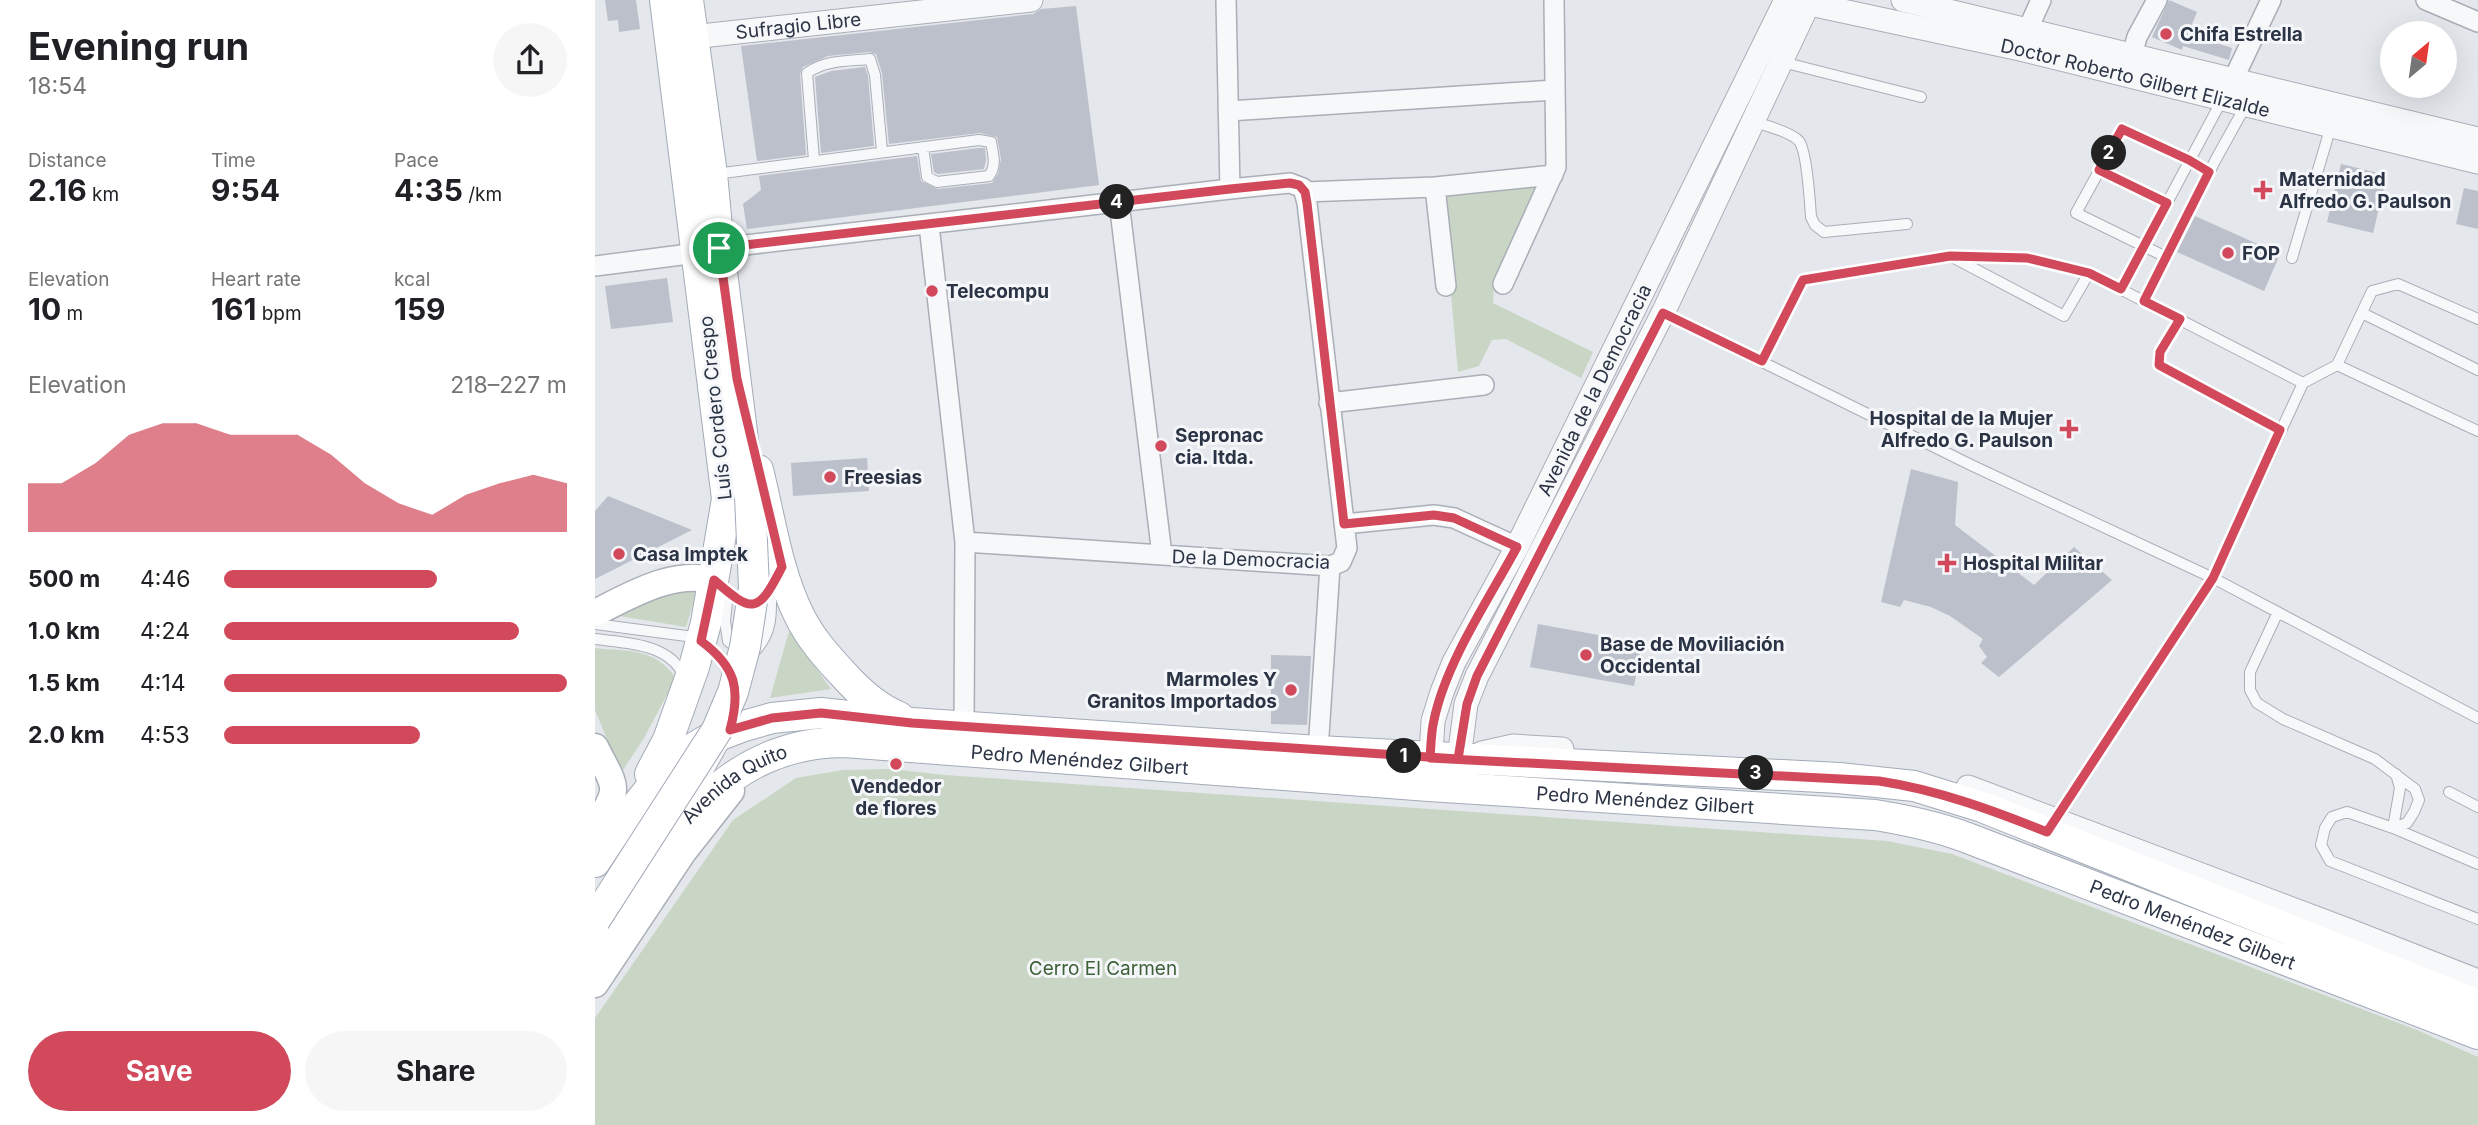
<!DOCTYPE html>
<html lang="en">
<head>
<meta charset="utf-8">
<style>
	:root { --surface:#fff; --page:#f6f6f6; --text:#202124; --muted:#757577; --accent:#d1495b }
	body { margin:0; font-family:Inter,sans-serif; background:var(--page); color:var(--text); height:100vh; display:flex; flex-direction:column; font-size:26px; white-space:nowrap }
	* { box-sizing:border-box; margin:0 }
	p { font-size:23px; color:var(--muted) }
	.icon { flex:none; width:38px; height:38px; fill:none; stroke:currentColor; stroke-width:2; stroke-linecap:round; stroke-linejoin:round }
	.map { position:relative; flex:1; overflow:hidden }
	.drawer { display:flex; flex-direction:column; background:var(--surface); width:595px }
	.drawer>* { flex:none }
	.needle { width:46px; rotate:29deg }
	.tools { position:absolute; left:1785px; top:21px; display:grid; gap:14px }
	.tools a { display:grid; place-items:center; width:77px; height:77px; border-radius:50%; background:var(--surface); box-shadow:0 7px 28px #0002; font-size:35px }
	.pin { position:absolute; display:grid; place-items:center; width:60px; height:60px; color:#fff; margin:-30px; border:4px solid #fff; border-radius:50%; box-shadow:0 2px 7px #0007 }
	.km { position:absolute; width:35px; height:35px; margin:-18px; border-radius:50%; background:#222; color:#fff; font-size:19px; line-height:35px; text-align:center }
	.round { display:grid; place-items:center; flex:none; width:74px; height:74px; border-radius:37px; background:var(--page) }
	.overview { display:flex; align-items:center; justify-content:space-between; height:119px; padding:0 28px }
	h1 { font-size:38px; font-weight:700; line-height:52px }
	.stats { display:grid; grid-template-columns:repeat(3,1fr); gap:10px; height:119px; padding:7px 28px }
	.stats div { display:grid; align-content:center }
	.stats b { font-size:30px; font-weight:700 }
	.stats small { font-size:19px; font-weight:400 }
	.stats p { font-size:19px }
	.chart { height:196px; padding:14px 28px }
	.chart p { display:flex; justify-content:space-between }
	.chart svg { width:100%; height:126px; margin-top:7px; fill:var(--accent); opacity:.7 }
	.primary-button { display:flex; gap:14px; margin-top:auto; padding:14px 28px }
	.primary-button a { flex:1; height:80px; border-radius:42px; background:var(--accent); color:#fff; font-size:28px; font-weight:700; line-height:80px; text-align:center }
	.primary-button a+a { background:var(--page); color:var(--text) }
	ul { padding:0 28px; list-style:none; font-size:23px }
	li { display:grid; grid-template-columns:112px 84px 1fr; align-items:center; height:52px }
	li i { height:18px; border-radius:9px; background:var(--accent) }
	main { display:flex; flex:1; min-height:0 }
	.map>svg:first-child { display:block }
	.green { fill:#c9d6c5 }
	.building { fill:#bbc0ca }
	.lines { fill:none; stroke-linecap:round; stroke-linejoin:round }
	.service-casing { stroke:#a9aeb7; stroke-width:12 }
	.minor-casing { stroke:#a9aeb7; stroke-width:22 }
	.tertiary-casing { stroke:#a9aeb7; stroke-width:25 }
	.secondary-casing { stroke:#a9aeb7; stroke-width:29 }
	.primary-casing { stroke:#a3abb8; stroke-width:32 }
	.service { stroke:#f7f8fa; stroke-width:10 }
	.minor { stroke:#f7f8fa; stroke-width:19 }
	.tertiary { stroke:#f7f8fa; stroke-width:23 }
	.secondary { stroke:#fff; stroke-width:26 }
	.primary { stroke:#fff; stroke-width:30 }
	.primary-bridge-casing { stroke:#a3abb8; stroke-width:32; stroke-linecap:butt }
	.primary-bridge { stroke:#fff; stroke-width:30 }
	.route-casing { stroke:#fff; stroke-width:14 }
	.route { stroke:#d1495b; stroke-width:9 }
	.poi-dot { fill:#d1495b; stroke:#f4f6f9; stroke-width:2.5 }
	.labels { text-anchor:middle; stroke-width:6; stroke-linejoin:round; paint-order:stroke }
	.street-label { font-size:19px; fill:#2b3445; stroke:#f4f6f9 }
	.poi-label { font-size:19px; font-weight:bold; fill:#2b3445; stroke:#f4f6f9; text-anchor:start }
	.park-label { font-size:19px; fill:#3f6138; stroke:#f4f6f9 }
</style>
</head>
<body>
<main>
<section class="drawer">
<div class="overview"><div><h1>Evening run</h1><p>18:54</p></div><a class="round"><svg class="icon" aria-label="share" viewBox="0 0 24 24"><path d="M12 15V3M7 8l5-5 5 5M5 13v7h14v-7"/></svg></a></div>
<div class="stats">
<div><p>Distance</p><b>2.16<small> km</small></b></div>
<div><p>Time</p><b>9:54</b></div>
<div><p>Pace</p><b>4:35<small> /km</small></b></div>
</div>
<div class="stats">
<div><p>Elevation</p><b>10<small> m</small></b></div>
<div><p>Heart rate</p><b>161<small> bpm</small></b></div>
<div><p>kcal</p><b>159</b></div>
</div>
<div class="chart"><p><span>Elevation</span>218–227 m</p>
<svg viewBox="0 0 160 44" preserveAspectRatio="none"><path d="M0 44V27L10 27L20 20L30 10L40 6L50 6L60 10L70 10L80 10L90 17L100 27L110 34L120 38L130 31L140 27L150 24L160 27V44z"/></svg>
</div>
<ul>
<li><b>500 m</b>4:46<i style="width:62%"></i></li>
<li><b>1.0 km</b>4:24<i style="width:86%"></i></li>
<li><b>1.5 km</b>4:14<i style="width:100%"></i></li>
<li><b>2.0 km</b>4:53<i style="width:57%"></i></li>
</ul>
<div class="primary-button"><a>Save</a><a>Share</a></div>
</section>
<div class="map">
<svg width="1883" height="1125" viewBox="0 0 1883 1125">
	<rect width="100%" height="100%" fill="#e4e7ec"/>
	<path class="green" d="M950 184 899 283 898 303 998 352 986 378 911 339 897 340 884 366 863 372 847 195Z
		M71 587 102 590 91 627 18 615Z
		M194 631 236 689 175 698Z
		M0 648C35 652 58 647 81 678L49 738 26 773 0 710Z
		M296 769 350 775 1292 841 1357 854 1822 1030 1883 1057V1125H0V1018L138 820 201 778 248 770Z"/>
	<path class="building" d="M10 0H41L45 29 24 32 23 20 13 21Z
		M1574 0 1602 12 1593 34 1637 48 1634 60 1588 46 1587 50 1557 37Z
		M481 6 504 185 152 229 148 204 166 190 164 176 322 156 326 181 343 189 397 183 403 174 406 159 402 137 385 133 294 144 287 73 281 54 274 52 233 56 208 67 205 74 211 155 162 161 146 46 438 14 446 9Z
		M270 67 273 76 279 146 226 153 220 77 236 71Z
		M384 148H390L391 160 389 169 343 174 339 172 336 154Z
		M1746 164 1792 175 1778 233 1732 222Z
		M1869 188 1883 191V229L1861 224Z
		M1600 216 1685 254 1669 291 1582 252Z
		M72 278 78 322 16 329 10 286Z
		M272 458 274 491 198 496 196 463Z
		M1316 469 1363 482 1360 525 1439 585 1479 547 1517 580 1404 677 1386 663 1392 657 1384 646 1388 639 1355 616 1336 607 1309 600 1305 607 1286 602Z
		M13 496 97 530 0 579V511Z
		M943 624 1047 643 1039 686 935 667Z
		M676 655 716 656 712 725 676 724Z"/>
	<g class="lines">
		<defs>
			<path id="service" d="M1187 62 1326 97
				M1159 122C1170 125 1196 132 1204 141 1212 151 1215 202 1216 217L1220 225 1229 232 1312 224
				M219 160 212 73C230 60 253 61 275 59L280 75 287 151
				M1504 170 1571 203
				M120 174 384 140 396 142C398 154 402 165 394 176L342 182 332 177 328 147
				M1571 257 1481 213 1527 129 1594 160 1614 172
				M1359 258 1469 316 1494 273
				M1697 258 1736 126
				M1526 289 1627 100
				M1549 301 1621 159 1651 105
				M1068 313 1376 465 1618 578 1883 718
				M1767 313 1883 370
				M1585 319 1565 352 1564 365 1685 430
				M1167 361 1208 280 1355 256 1432 258 1494 273 1708 383
				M1742 365 1883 431
				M133 592 130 621 133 641C143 649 149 651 161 650 178 631 176 613 176 590
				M1683 612 1655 672V690L1662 703 1688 719 1780 759 1820 789 1824 800 1819 812 1812 823 1798 828
				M0 624 99 637 123 655 135 675
				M0 639C31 643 74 643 89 676
				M1854 792 1883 807
				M101 793 129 743
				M1460 820 1618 578 1708 383 1742 365 1777 291 1803 284 1883 319
				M1798 828 1805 788 1801 774
				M1883 864 1798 828 1752 812 1737 817 1730 828 1726 845 1735 861 1883 919"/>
			<path id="minor" d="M631 0 635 189
				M1831 0 1883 22
				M1427 42 1446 0
				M1537 55 1542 37 1562 0
				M1638 80 1676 0
				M633 111 959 90
				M840 187 851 286
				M710 192 840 187 958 175
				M524 202 567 555
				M334 225 370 542 369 726
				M124 248 635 189 695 183 708 188 712 203 752 548 746 562 735 566 370 542
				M0 266 102 253
				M908 284 961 167 959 0
				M734 403 889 385
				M749 524 839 515 859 518 922 547
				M723 751 735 566"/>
			<g id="tertiary">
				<path d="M1308 0 1883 139"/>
				<path id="s1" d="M1201 1 1425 49 1883 162"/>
				<path id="s2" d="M97 37 436 0"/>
				<path d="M887 753 918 746 967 749"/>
				<path id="s3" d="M835 772 838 721 847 692 859 662 922 547 1191 0"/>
				<path d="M862 774 871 704 882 676 1068 313 1215 0"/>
				<path d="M1373 787 1758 932 1883 981"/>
			</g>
			<path id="secondary" d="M0 613C36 595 77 570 119 580
				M0 747C21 789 27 786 0 827
				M0 984 88 852 136 791"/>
			<g id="primary">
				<path d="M93 0 117 174 124 248 155 496"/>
				<path d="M163 470C175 517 182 571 204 615 215 638 232 657 249 675 265 693 282 708 304 717"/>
				<path d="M55 774 73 740 99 667 111 623 132 499 70 0"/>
				<path d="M0 862 16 838 69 771 90 753 112 740 149 726 177 718 226 713 317 723 723 751 1244 778 1319 786 1387 807 1883 1005"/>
				<path id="s4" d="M0 952C63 855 117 743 249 742L834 786 1280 815C1311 820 1340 826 1370 837L1883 1034"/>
			</g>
		</defs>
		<use href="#service" class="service-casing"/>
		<use href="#minor" class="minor-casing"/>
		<use href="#tertiary" class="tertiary-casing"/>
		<use href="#secondary" class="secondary-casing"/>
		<use href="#primary" class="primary-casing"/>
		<use href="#service" class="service"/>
		<use href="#minor" class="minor"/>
		<use href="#tertiary" class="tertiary"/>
		<use href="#secondary" class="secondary"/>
		<use href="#primary" class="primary"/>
		<defs>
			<path id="primary-bridge" d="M0 920 122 730 138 692 150 647 159 588 155 496"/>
		</defs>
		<use href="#primary-bridge" class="primary-bridge-casing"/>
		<use href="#primary-bridge" class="primary-bridge"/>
	</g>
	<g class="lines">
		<defs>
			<path id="route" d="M124 248 142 379 187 567C163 614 158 614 119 580L106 641C141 667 146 689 135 730L177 718 226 713 317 723 863 759 872 704 882 676 1068 313 1167 361 1208 280 1355 256 1432 258 1494 273 1526 289 1572 203 1504 170 1527 129 1594 160 1614 172 1549 301 1585 319 1565 352 1564 365 1685 430 1618 578 1452 832C1397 810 1343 790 1284 781L835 758C836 746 836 732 839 720 851 662 894 599 922 547L859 518 839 515 749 524 712 203 710 192 704 185 695 183 635 189 124 248"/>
		</defs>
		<use href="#route" class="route-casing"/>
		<use href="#route" class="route"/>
	</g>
	<g class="poi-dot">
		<circle cx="1571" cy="34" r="7"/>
		<path d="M1664.5 179.5h7v7h7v7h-7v7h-7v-7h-7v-7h7z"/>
		<circle cx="1633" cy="253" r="7"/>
		<circle cx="337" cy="291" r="7"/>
		<path d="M1470.5 418.5h7v7h7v7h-7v7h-7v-7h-7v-7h7z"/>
		<circle cx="566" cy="446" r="7"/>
		<circle cx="235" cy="477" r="7"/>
		<circle cx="24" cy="554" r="7"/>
		<path d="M1348.5 552.5h7v7h7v7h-7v7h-7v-7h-7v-7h7z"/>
		<circle cx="991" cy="655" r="7"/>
		<circle cx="696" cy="690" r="7"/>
		<circle cx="301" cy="764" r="7"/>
	</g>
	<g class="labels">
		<g class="street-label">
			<text dy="7" stroke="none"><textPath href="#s2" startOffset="107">Sufragio Libre</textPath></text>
			<text dy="7" stroke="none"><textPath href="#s1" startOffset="348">Doctor Roberto Gilbert Elizalde</textPath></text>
			<text dy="7" stroke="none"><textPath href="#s3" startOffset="420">Avenida de la Democracia</textPath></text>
			<text transform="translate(120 408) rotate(-96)" y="7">Luís Cordero Crespo</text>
			<text transform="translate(656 559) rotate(2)" y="7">De la Democracia</text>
			<text dy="7" stroke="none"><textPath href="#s4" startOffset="579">Pedro Menéndez Gilbert</textPath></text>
			<text dy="7" stroke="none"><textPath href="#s4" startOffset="222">Avenida Quito</textPath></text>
			<text dy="7" stroke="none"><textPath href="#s4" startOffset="1146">Pedro Menéndez Gilbert</textPath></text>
			<text dy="7" stroke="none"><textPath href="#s4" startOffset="1713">Pedro Menéndez Gilbert</textPath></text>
		</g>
		<g class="poi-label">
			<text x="1585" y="41">Chifa Estrella</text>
			<text x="1684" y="186">Maternidad<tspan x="1684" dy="22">Alfredo G. Paulson</tspan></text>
			<text x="1647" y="260">FOP</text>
			<text x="351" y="298">Telecompu</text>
			<text x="1458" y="425" text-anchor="end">Hospital de la Mujer<tspan x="1458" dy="22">Alfredo G. Paulson</tspan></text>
			<text x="580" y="442">Sepronac<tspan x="580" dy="22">cia. ltda.</tspan></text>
			<text x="249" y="484">Freesias</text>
			<text x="38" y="561">Casa Imptek</text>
			<text x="1368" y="570">Hospital Militar</text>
			<text x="1005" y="651">Base de Moviliación<tspan x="1005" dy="22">Occidental</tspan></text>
			<text x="682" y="686" text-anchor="end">Marmoles Y<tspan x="682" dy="22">Granitos Importados</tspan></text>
			<text x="301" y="793" text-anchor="middle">Vendedor<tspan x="301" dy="22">de flores</tspan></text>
		</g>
		<g class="park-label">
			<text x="508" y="975">Cerro El Carmen</text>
		</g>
	</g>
</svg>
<div class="tools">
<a><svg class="needle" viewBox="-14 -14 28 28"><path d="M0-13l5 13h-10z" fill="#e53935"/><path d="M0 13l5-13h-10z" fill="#757577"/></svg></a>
</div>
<div class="pin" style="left:124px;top:248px;background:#1e9e55"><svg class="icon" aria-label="arrive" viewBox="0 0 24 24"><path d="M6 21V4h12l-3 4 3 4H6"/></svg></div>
<b class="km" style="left:809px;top:756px">1</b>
<b class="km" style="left:1514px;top:153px">2</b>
<b class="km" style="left:1161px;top:773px">3</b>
<b class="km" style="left:522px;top:202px">4</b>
</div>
</main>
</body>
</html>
